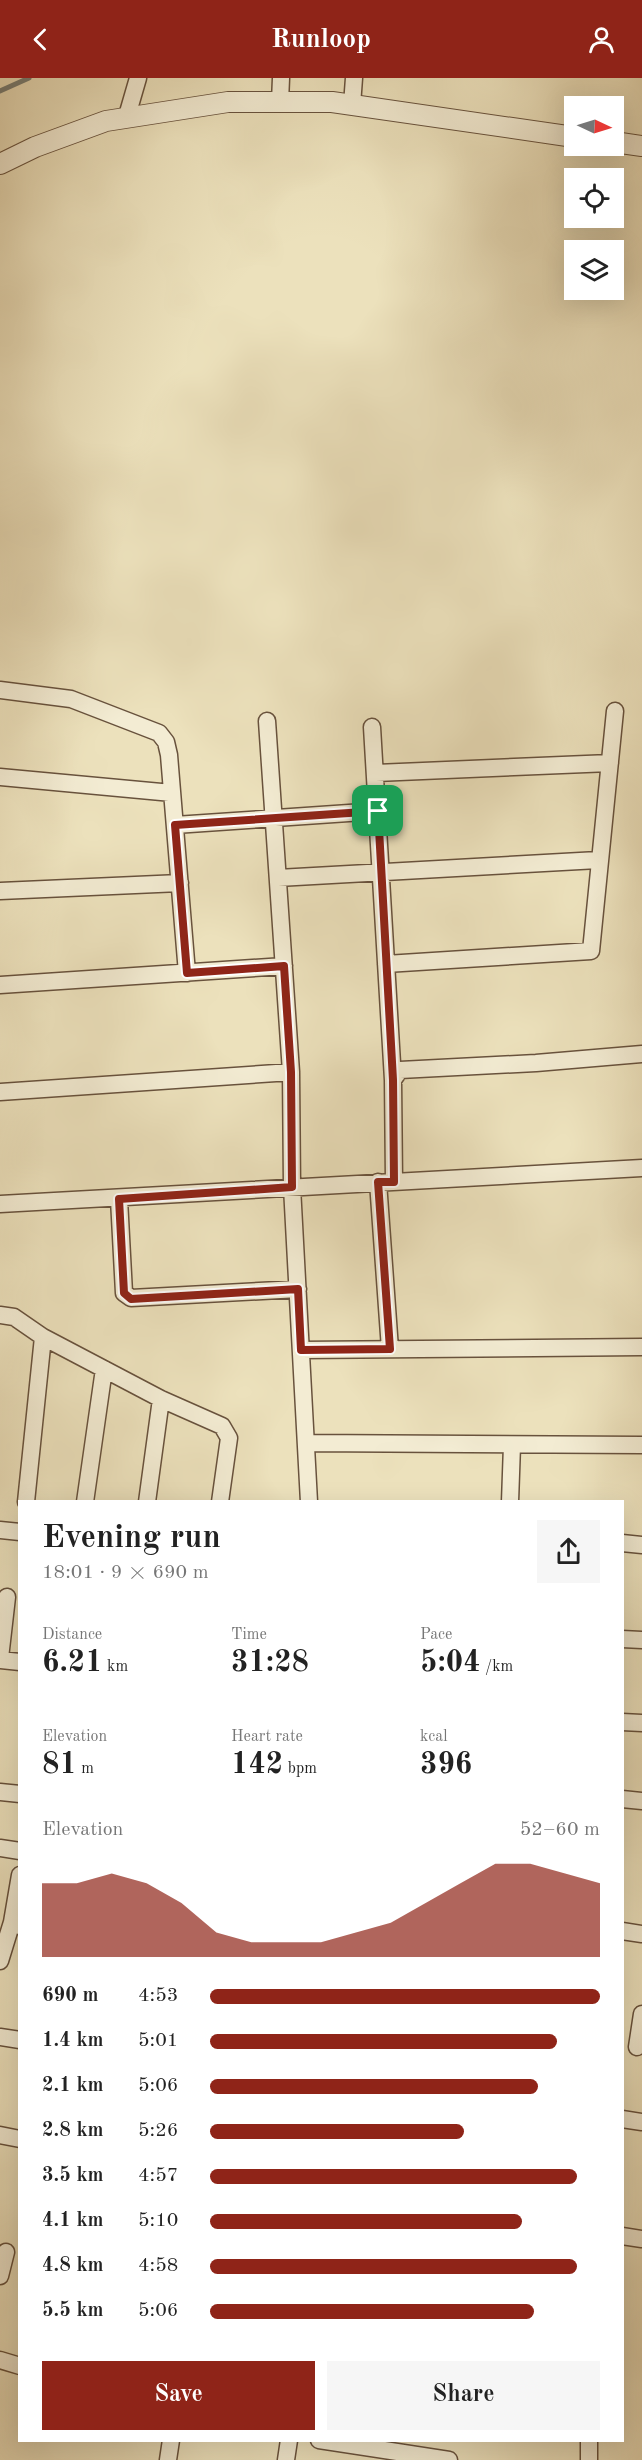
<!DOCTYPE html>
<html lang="en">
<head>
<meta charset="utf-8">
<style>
	:root { --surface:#fff; --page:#f6f6f6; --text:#222; --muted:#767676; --accent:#8f2418 }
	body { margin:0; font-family:"Old Standard TT",serif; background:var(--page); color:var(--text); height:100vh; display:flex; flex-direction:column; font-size:22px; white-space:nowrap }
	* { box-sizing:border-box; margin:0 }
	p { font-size:20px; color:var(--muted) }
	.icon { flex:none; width:33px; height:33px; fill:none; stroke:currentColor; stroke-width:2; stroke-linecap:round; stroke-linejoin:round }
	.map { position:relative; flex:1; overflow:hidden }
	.sheet { position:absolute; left:18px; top:1422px; width:606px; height:942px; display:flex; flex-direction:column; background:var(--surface); border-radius:0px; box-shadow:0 6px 24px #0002 }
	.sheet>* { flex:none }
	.needle { width:39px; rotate:94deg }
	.fabs { position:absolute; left:564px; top:18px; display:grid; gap:12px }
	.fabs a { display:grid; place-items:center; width:60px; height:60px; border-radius:0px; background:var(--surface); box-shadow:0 6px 24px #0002; font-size:30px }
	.pin { position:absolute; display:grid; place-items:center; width:51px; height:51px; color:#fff; margin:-26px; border-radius:12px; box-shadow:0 3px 9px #0006 }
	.round { display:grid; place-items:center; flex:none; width:63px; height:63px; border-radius:0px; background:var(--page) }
	.head { display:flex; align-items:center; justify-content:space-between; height:102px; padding:0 24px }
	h1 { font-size:33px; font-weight:600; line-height:45px }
	.stats { display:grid; grid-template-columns:repeat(3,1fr); gap:9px; height:102px; padding:6px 24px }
	.stats div { display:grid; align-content:center }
	.stats b { font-size:30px; font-weight:600 }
	.stats small { font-size:16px; font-weight:400 }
	.stats p { font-size:16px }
	.chart { height:168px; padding:12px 24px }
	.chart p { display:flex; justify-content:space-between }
	.chart svg { width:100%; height:108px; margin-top:6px; fill:var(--accent); opacity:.7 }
	.cta { display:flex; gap:12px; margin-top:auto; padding:12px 24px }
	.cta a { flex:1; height:69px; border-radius:0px; background:var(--accent); color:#fff; font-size:24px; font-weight:600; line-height:69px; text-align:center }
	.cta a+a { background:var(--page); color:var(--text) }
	ul { padding:0 24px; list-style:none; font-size:20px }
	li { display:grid; grid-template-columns:96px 72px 1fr; align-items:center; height:45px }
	li i { height:15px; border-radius:8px; background:var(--accent) }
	header { display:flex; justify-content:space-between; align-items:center; height:78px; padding:0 24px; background:var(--accent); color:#fff; font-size:27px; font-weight:600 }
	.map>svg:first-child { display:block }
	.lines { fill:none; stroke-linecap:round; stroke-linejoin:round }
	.stream { stroke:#767e77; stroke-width:5 }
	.minor-casing { stroke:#68523d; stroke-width:19 }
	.tertiary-casing { stroke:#68523d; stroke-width:22 }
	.minor { stroke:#f3ecd3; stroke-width:16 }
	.tertiary { stroke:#f3ecd3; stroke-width:20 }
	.route-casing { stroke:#fff; stroke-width:12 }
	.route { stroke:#8f2418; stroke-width:8 }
</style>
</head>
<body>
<header><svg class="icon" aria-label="back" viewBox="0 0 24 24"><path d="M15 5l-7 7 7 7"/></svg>Runloop<svg class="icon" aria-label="person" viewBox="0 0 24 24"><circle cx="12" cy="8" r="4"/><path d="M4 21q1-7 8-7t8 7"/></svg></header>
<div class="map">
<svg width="642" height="2382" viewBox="0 0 642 2382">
	<rect width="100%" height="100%" fill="#ece1bc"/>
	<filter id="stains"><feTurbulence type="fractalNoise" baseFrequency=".00333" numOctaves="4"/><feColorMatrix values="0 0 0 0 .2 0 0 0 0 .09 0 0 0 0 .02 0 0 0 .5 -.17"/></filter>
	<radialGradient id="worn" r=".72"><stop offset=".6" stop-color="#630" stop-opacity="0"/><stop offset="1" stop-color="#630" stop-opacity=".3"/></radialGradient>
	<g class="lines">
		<path class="stream" d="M0 13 29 0"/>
		<defs>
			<path id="minor" d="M280 24 281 0
				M352 27 354 0
				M127 38 138 0
				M0 612 71 621 159 655 166 664 169 677 187 895
				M267 643 291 994 292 1109 309 1424
				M372 649 393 1002
				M376 695 610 685
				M0 699 172 715
				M175 747 378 733
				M278 800 598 782
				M0 813 180 805
				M386 886 591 873 615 633
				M0 907 284 888
				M0 1014 291 994
				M378 1104 390 1271
				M394 1104 393 1002 400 992 536 985 642 976
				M119 1121 124 1215 131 1220 298 1211
				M0 1126 642 1090
				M0 1237 14 1239 43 1259 161 1321 222 1348 229 1360 220 1424
				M301 1272 642 1269
				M306 1365 642 1367
				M26 1424 43 1259
				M85 1424 104 1291
				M147 1424 161 1321
				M510 1424 512 1367
				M0 1452 20 1454
				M622 1465 642 1467
				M622 1561 642 1562
				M0 1580 7 1519
				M0 1582 20 1584
				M622 1644 642 1645
				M0 1714 20 1716
				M622 1721 642 1723
				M0 1770 20 1773
				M20 1797 12 1844 20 1848
				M622 1853 642 1856
				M0 1883 12 1844
				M0 1959 20 1962
				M637 1969 642 1936
				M622 2041 642 2044
				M0 2057 20 2061
				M622 2158 642 2161
				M0 2198 6 2174
				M0 2282 20 2288
				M319 2362 449 2382
				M168 2382 171 2362
				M286 2382 289 2362
				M589 2382V2362"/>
			<path id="tertiary" d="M614 64 642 68
				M0 86 35 69 106 43 228 24H332L574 59"/>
		</defs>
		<use href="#minor" class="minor-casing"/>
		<use href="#tertiary" class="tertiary-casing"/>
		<use href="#minor" class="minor"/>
		<use href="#tertiary" class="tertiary"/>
	</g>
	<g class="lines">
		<defs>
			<path id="route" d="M378 733 393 1002 394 1104H378L390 1271 301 1272 298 1211 131 1221 124 1215 119 1121 292 1109 291 994 284 888 187 895 175 747Z"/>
		</defs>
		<use href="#route" class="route-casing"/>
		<use href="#route" class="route"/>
	</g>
	<rect width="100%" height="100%" filter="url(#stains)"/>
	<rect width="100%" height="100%" fill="url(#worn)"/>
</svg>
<div class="fabs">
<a><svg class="needle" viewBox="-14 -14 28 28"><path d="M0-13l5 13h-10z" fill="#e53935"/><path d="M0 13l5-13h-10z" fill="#767676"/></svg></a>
<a><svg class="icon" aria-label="locate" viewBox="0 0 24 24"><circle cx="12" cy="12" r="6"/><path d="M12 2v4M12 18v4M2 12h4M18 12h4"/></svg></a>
<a><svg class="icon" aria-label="layers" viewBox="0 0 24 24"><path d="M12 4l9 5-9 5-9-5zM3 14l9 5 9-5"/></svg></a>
</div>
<div class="pin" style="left:378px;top:733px;background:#1e9e55"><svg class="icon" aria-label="arrive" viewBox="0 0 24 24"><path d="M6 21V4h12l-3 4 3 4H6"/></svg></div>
<section class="sheet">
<div class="head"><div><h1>Evening run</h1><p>18:01 · 9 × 690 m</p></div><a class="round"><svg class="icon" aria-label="share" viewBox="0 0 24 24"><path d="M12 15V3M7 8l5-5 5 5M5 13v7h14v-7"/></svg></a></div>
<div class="stats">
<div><p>Distance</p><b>6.21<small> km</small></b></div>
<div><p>Time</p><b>31:28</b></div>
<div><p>Pace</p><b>5:04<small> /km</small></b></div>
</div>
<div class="stats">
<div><p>Elevation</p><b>81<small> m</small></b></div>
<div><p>Heart rate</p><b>142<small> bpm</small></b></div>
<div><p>kcal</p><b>396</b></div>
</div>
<div class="chart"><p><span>Elevation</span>52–60 m</p>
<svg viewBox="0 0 160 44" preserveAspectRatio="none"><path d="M0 44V14L10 14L20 10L30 14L40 22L50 34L60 38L70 38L80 38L90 34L100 30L110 22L120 14L130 6L140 6L150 10L160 14V44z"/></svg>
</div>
<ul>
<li><b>690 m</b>4:53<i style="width:100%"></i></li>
<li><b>1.4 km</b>5:01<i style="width:89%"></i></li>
<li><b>2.1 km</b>5:06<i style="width:84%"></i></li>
<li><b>2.8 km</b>5:26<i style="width:65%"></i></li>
<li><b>3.5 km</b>4:57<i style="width:94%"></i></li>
<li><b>4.1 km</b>5:10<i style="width:80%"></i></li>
<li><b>4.8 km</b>4:58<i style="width:94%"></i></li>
<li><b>5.5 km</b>5:06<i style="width:83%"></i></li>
</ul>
<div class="cta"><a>Save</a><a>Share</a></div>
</section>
</div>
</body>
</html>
